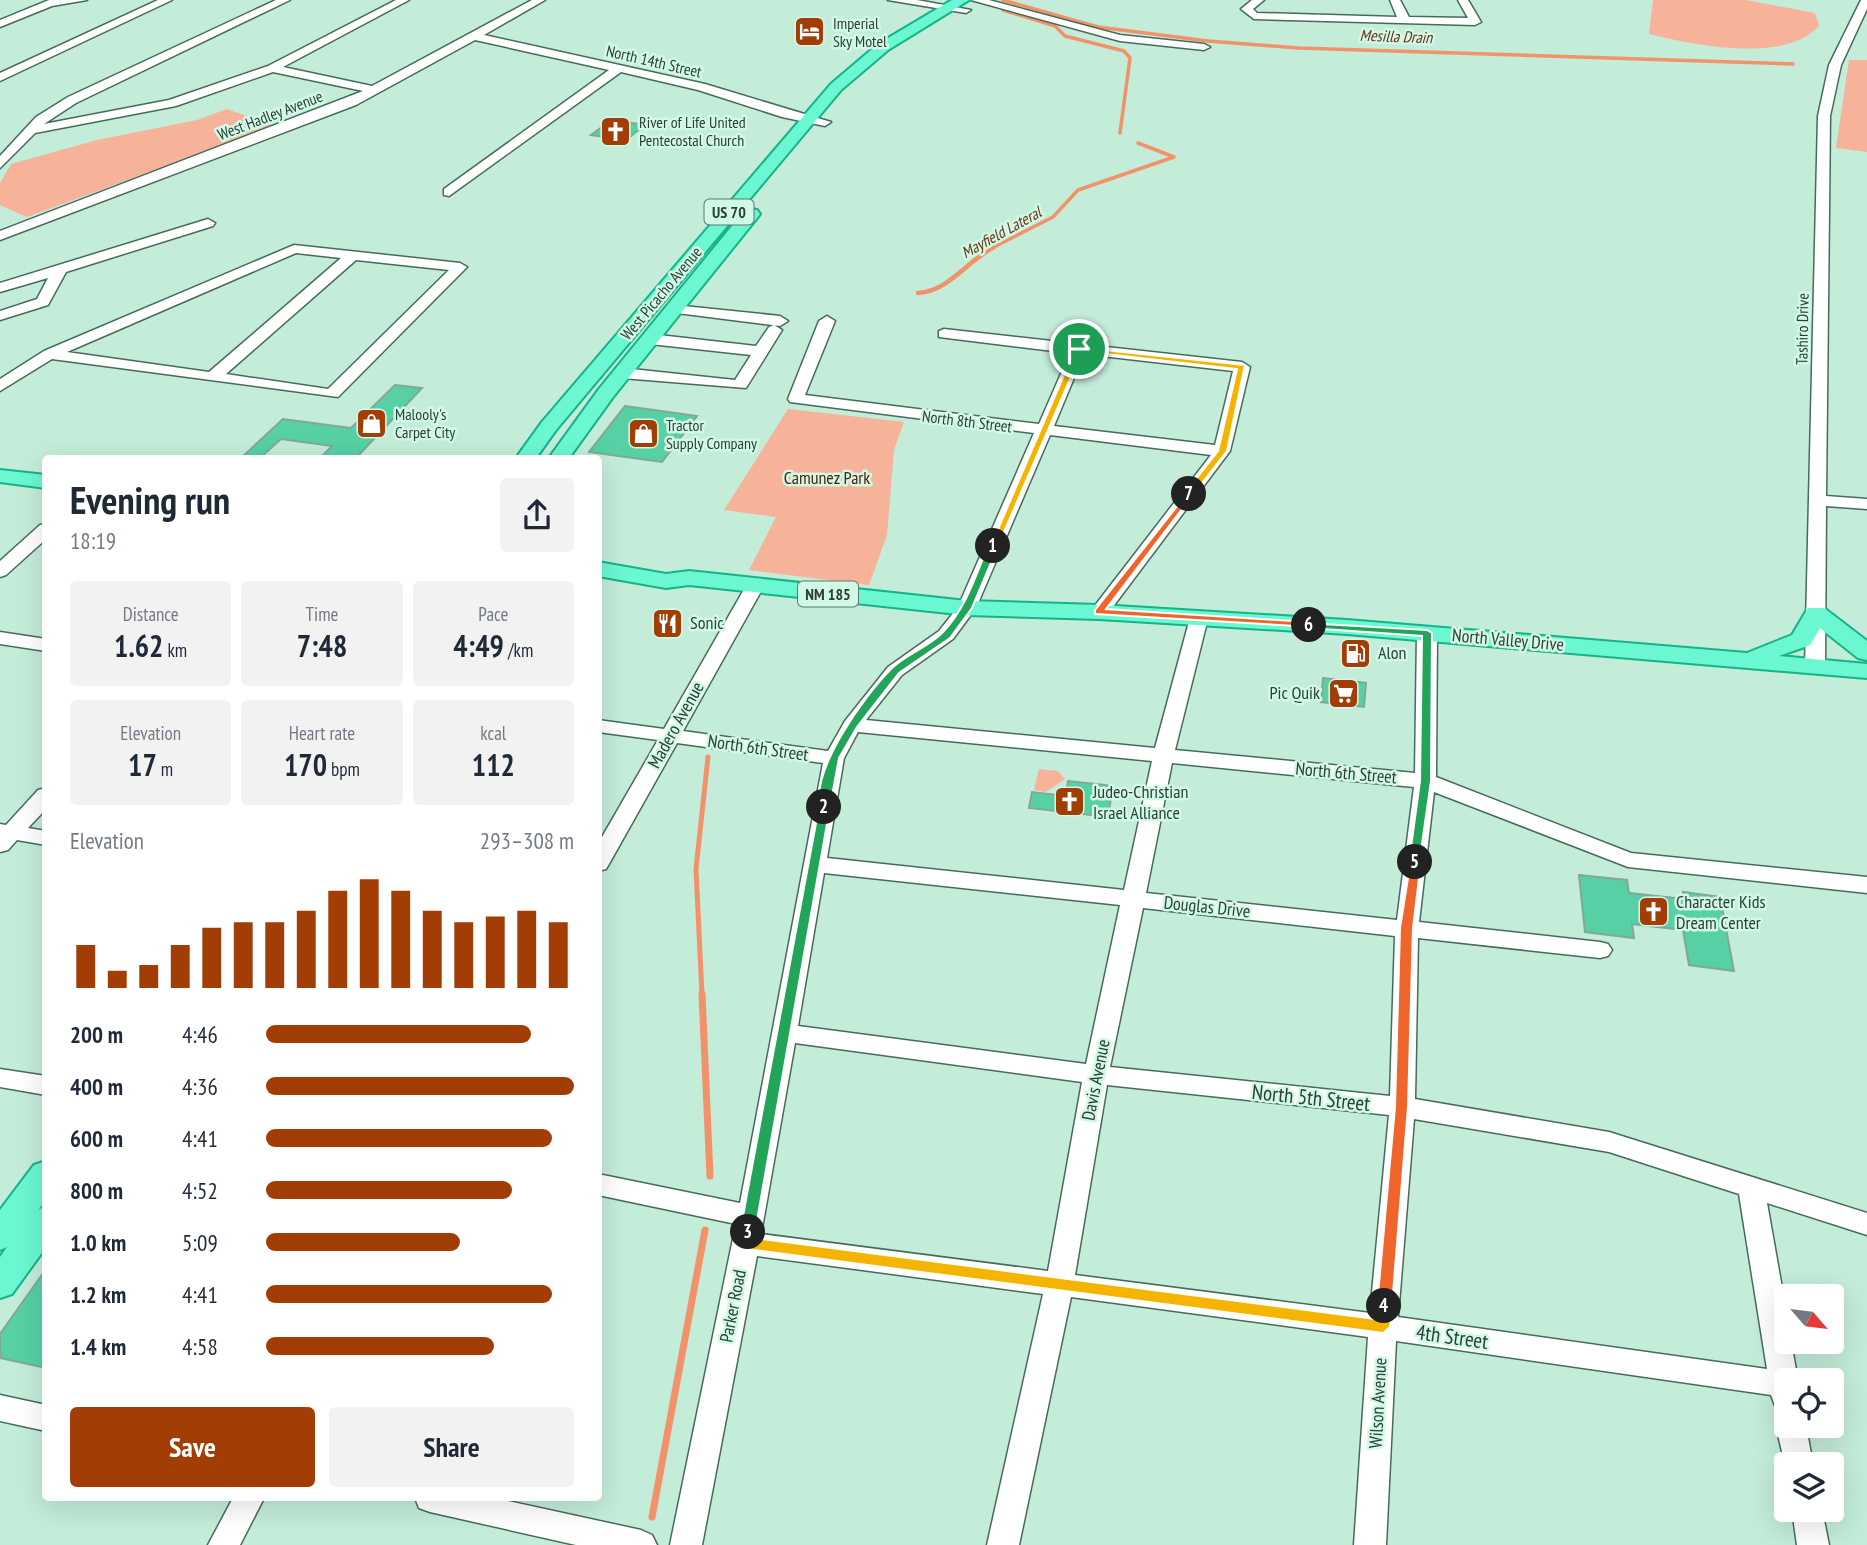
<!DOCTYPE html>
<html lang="en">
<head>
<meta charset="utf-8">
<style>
	:root { --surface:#fff; --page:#f2f2f3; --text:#1f2937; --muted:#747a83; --accent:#a13d05 }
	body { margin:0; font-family:"PT Sans Narrow",sans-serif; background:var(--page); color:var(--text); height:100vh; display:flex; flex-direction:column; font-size:26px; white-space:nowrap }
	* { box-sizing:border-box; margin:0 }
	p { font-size:23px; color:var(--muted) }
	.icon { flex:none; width:38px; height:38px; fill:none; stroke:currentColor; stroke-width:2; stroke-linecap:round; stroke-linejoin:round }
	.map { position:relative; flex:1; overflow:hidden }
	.details { position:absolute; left:42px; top:455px; width:560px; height:1046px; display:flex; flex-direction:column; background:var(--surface); border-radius:7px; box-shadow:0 7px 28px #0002 }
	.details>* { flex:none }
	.needle { width:46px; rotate:118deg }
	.tools { position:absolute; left:1774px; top:1284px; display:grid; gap:14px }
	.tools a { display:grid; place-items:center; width:70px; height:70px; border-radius:7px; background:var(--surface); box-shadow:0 7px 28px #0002; font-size:35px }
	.pin { position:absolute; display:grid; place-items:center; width:60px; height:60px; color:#fff; margin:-30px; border:4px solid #fff; border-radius:50%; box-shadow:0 2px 7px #0007 }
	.km { position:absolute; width:35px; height:35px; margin:-18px; border-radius:50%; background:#222; color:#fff; font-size:19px; line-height:35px; text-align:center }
	.round { display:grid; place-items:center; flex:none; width:74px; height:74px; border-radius:7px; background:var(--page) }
	.head { display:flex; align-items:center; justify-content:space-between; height:119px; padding:0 28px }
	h1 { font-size:38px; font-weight:600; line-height:52px }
	.metrics { display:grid; grid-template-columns:repeat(3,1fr); gap:10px; height:119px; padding:7px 28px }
	.metrics div { display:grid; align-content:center; border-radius:7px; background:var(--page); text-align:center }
	.metrics b { font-size:30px; font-weight:600 }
	.metrics small { font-size:19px; font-weight:400 }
	.metrics p { font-size:19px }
	.chart { height:196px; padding:14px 28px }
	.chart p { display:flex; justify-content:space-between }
	.chart svg { width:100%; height:126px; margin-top:7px; stroke:var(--accent); stroke-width:6 }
	.primary-button { display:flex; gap:14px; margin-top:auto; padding:14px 28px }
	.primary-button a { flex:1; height:80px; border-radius:7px; background:var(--accent); color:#fff; font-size:28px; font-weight:600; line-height:80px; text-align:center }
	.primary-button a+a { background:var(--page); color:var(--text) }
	ul { padding:0 28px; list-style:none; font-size:23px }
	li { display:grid; grid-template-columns:112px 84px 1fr; align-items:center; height:52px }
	li i { height:18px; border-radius:9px; background:var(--accent) }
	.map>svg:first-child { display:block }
	.green { fill:#f7b399 }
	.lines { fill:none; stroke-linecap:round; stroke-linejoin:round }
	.stream-far3 { stroke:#f2926b; stroke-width:3.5 }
	.stream-far2 { stroke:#f2926b; stroke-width:4.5 }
	.stream-far1 { stroke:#f2926b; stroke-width:5 }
	.stream { stroke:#f2926b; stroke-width:7 }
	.building { fill:#56d0a4; stroke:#82a897; stroke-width:2 }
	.minor-casing { stroke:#466b5b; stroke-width:3 }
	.major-casing { stroke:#15b388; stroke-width:4 }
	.minor { fill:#fff; fill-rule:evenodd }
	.major { fill:#6af7d1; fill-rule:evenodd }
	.split-1 { fill:#f5b400; stroke:#fff; stroke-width:2 }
	.split-2 { fill:#22a559; stroke:#fff; stroke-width:2 }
	.split-3 { fill:#22a559; stroke:#fff; stroke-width:2 }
	.split-4 { fill:#f5b400; stroke:#fff; stroke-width:2 }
	.split-5 { fill:#f0652b; stroke:#fff; stroke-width:2 }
	.split-6 { fill:#22a559; stroke:#fff; stroke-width:2 }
	.split-7 { fill:#f0652b; stroke:#fff; stroke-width:2 }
	.split-8 { fill:#f5b400; stroke:#fff; stroke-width:2 }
	.labels { text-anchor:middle; stroke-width:5; stroke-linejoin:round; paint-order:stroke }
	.far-poi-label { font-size:16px; fill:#2e3e37; stroke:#d0f9e6; text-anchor:start }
	.far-water-label { font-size:16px; font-style:italic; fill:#6d3116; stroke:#d0f9e6 }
	.far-street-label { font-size:16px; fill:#2e3e37; stroke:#d0f9e6 }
	.shield { fill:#d0f9e6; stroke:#5f766c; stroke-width:2 }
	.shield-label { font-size:16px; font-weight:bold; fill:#2e3e37 }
	.park-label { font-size:18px; fill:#541a00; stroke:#d0f9e6 }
	.poi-label { font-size:18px; fill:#2e3e37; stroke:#d0f9e6; text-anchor:start }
	.street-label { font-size:18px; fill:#2e3e37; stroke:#d0f9e6 }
	.near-street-label { font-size:21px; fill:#2e3e37; stroke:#d0f9e6 }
</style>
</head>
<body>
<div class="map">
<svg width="1867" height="1545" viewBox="0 0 1867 1545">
	<rect width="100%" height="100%" fill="#c3ecd9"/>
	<path class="green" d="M1653 0H1746L1815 13 1819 26C1785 64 1693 45 1649 34Z
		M1849 60H1867V152L1836 148Z
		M227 109 274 126 27 217 0 205V183L11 164 97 140 197 120Z
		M788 409 904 422 894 450 887 535 869 585 749 570 776 517 724 510Z
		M1039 769 1058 771 1065 779 1046 792 1034 790Z"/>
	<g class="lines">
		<path class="stream-far3" d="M1003 0 1098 27 1208 41 1299 48 1793 64
			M1003 10 1055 26 1065 36 1124 51 1130 58 1120 133
			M990 249 1053 217 1078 190 1174 157 1138 143"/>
		<path class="stream-far2" d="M918 293C949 291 967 261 994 247"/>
		<path class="stream-far1" d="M702 995 696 869 708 757"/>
		<path class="stream" d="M702 994 710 1176
			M652 1517 705 1230"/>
	</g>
	<path class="building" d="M611 120 645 125 626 140 591 135Z
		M395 385 422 388 356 458H320L332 446 281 439 260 458H241L283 419 351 428Z
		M625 406 697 416 662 462 589 452Z
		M1323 678 1366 683 1364 707 1321 702Z
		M1068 781 1113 786 1108 817 1029 808 1032 792 1066 796Z
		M1579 875 1627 880 1629 893 1684 899 1683 892 1720 897 1734 971 1689 965 1683 930 1632 924 1634 938 1585 932Z
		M46 1269V1368L0 1358V1334Z"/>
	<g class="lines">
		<defs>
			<path id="minor" d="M87 0 52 6 0 27V20L49 0Z
				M158 0H172L0 81V73Z
				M276 0H290L76 103 44 124 169 100 268 66 396 0H409L283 67 372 86 532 0H545L484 35 705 84 831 122 825 126 782 117 698 90 621 72 449 196 444 195V189L609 70 475 40 356 105 0 240V231L363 91 273 72 176 106 35 133 0 168V156L36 117 68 97Z
				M888 0H917L971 10 966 13Z
				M971 0H989L1120 35 1204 44 1210 47 1204 50 1120 41Z
				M1252 0H1264L1253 9 1257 13 1397 17 1390 0H1400L1409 17 1468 18 1458 0H1468L1481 22 1475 25 1254 19 1241 9Z
				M1861 0H1867V9L1841 65 1830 116 1826 496 1867 499V509L1826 506 1825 667 1815 673 1805 667 1818 116 1829 65Z
				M208 219 215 223 213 226 66 272 48 305 0 320V311L37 299 48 278 0 292V283Z
				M294 245 460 263 467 267 338 397 52 359 0 391V379L44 351ZM296 253 341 258 209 372 67 352ZM356 260 449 270 328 389 226 374Z
				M674 305 780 316 788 321 780 326 669 312V306Z
				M827 316 835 321 805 395 1039 424 1070 353 939 337V331L944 329 1242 362 1250 367 1230 451 1106 616 1099 618 1090 612 1211 455 1050 435 976 608 953 639 902 675 866 720 1155 748 1190 618 1199 612 1208 618 1175 750 1415 773 1417 633 1427 627 1437 633 1436 777 1631 853 1867 877V893L1628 867 1434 792 1419 922 1600 942 1608 944 1612 950 1608 956 1600 958 1418 938 1415 1099 1609 1132 1867 1213V1235L1767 1203 1787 1316V1342H1791L1798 1381H1787V1426H1806L1813 1465H1787V1473L1776 1426 1781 1417 1786 1415 1777 1411 1771 1395 1396 1341 1386 1545H1354L1368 1337 1071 1297 1019 1545H987L1043 1294 757 1256 702 1545H670L736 1224 598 1195V1174L740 1203 823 763 677 743 609 864 606 869 598 871V844L658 740 598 732V720L664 729 746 586 755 580 764 586 683 731 828 751 845 721 888 667 939 631 958 607 1034 433 790 402 788 399 819 321ZM1084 354 1233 371 1215 445 1054 426ZM858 732 1152 761 1124 890 827 858 844 758ZM1172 763 1414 787 1397 920 1146 893ZM824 873 1120 905 1086 1064 798 1026ZM1143 908 1395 936 1390 1096 1110 1067ZM795 1043 1082 1082 1048 1271 761 1234ZM1107 1085 1389 1115 1370 1313 1075 1275ZM1414 1119 1609 1152 1739 1194 1767 1369 1398 1317Z
				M774 325 782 330 746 388 622 378 614 373 622 368 735 380 751 355 650 344 642 339 650 334 756 346 769 327Z
				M46 524V539L6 575 0 577V561L40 525Z
				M0 632 46 639V651L0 644Z
				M46 788V809L28 828 46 831V845L17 840 8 850 0 852V824L6 825 38 790Z
				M0 1069 46 1076V1095L0 1087Z
				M0 1395 46 1405V1431L0 1421Z
				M233 1498H264L240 1545H208Z
				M415 1498H494L641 1530 652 1535 657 1545H576L430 1512 419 1508Z
				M1792 1510H1822L1829 1545H1797Z"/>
			<path id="major" d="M952 0H969L888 50 841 90 556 430 536 458H516L542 422 831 84 878 44Z
				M751 209 757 210 760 214 757 218 613 397 569 458H549L599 389 745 210Z
				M0 470 46 475V488L0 482Z
				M598 562 666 574 689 571 967 601 1099 605 1347 620 1747 653 1792 635 1808 608H1824L1867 641V660L1858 658 1820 628 1810 645 1779 656 1867 664V678L1347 634 1099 619 967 615 689 585 666 588 598 576Z
				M46 1161V1200L39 1209 46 1207V1247L12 1294 0 1298V1257L7 1247 0 1250V1210L34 1165Z"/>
		</defs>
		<use href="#minor" class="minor-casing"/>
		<use href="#major" class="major-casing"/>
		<use href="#minor" class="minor"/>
		<use href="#major" class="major"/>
	</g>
	<path class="split-1" d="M1079 346 1083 349 998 546 990 548 1075 349Z"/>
	<path class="split-2" d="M993 543 998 546 972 608 950 638 899 673 857 727 839 758 830 807 820 810C810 770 864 696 891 669 906 654 929 647 943 632 966 608 976 575 988 546Z"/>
	<path class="split-3" d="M824 803 830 807 755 1232 748 1238 740 1232 819 807Z"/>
	<path class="split-4" d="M748 1226 755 1232 754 1238 1376 1319 1377 1306 1384 1299 1392 1306 1390 1327 1383 1333 746 1249 738 1243 742 1228Z"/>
	<path class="split-5" d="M1411 859 1421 862 1413 928 1408 1107 1392 1306 1384 1312 1377 1306 1395 1107 1400 928Z"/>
	<path class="split-6" d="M1305 623 1427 630 1432 633 1431 781 1419 865 1409 862 1420 781 1422 636 1309 628 1305 627Z"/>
	<path class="split-7" d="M1189 491 1192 496 1106 609 1309 622 1313 623V627L1095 614V610Z"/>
	<path class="split-8" d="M1076 347 1245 365 1227 451 1192 496 1184 494 1218 451 1237 369 1079 351Z"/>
	<defs>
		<symbol id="hotel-square" viewBox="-11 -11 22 22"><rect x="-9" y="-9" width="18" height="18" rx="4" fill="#a13d05" stroke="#d0f9e6"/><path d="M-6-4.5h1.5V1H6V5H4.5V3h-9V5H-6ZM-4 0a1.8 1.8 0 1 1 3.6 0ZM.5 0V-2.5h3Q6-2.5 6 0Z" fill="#fff"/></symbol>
		<symbol id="church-square" viewBox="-11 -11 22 22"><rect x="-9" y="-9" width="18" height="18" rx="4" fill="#a13d05" stroke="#d0f9e6"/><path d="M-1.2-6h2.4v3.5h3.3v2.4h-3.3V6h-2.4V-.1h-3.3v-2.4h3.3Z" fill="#fff"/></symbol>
		<symbol id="shop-square" viewBox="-11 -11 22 22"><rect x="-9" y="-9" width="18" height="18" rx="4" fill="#a13d05" stroke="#d0f9e6"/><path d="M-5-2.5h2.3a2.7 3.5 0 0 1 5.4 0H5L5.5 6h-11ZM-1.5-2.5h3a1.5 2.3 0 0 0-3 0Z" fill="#fff"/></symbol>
		<symbol id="restaurant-square" viewBox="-11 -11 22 22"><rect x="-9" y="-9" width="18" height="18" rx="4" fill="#a13d05" stroke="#d0f9e6"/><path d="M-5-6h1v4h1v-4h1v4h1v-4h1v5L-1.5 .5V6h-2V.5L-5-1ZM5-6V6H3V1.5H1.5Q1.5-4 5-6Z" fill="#fff"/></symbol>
		<symbol id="fuel-square" viewBox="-11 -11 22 22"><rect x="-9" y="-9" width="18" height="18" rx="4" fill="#a13d05" stroke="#d0f9e6"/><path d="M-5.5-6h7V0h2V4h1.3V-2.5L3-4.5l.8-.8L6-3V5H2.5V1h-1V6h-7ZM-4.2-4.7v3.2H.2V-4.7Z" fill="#fff"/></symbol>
		<symbol id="supermarket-square" viewBox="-11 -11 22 22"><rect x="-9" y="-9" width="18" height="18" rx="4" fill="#a13d05" stroke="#d0f9e6"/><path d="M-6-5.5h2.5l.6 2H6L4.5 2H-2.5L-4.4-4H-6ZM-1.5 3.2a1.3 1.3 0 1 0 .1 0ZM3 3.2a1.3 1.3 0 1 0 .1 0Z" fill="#fff"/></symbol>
	</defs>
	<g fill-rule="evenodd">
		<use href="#hotel-square" x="792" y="14" width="35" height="35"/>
		<use href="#church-square" x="598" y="114" width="35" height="35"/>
		<use href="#shop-square" x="354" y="406" width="35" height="35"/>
		<use href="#shop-square" x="626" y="416" width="35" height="35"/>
		<use href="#restaurant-square" x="650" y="606" width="35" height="35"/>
		<use href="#fuel-square" x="1338" y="636" width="35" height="35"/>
		<use href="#supermarket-square" x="1326" y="676" width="35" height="35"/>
		<use href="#church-square" x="1052" y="784" width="35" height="35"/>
		<use href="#church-square" x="1636" y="894" width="35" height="35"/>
	</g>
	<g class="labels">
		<g class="far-poi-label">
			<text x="833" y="29">Imperial<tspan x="833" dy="18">Sky Motel</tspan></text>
			<text x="639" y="128">River of Life United<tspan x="639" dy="18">Pentecostal Church</tspan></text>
			<text x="395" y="420">Malooly's<tspan x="395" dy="18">Carpet City</tspan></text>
			<text x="666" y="431">Tractor<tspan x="666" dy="18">Supply Company</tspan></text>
		</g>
		<g class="far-water-label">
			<text transform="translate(1396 36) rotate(2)" y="6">Mesilla Drain</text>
			<text transform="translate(1001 232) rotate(-29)" y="6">Mayfield Lateral</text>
		</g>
		<g class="far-street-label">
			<text transform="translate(654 61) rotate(13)" y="6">North 14th Street</text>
			<text transform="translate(270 115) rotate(-21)" y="6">West Hadley Avenue</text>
			<text transform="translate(661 293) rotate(-50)" y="6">West Picacho Avenue</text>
			<text transform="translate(1802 329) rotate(-89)" y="6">Tashiro Drive</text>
			<text transform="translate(967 421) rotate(7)" y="6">North 8th Street</text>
		</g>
		<g class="shield">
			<rect x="704.5" y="199.5" width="49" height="25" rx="5"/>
			<rect x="798" y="581.5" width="60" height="25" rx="5"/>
		</g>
		<g class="shield-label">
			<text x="729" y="218">US 70</text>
			<text x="828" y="600">NM 185</text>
		</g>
		<g class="park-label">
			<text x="827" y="484">Camunez Park</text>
		</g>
		<g class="poi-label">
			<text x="690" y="629">Sonic</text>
			<text x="1378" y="659">Alon</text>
			<text x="1320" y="699" text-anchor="end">Pic Quik</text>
			<text x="1093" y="798">Judeo-Christian<tspan x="1093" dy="21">Israel Alliance</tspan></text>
			<text x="1676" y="908">Character Kids<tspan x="1676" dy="21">Dream Center</tspan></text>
		</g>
		<g class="street-label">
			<text transform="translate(1508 640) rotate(5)" y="6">North Valley Drive</text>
			<text transform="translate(676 725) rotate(-61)" y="6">Madero Avenue</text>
			<text transform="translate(758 748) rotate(8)" y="6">North 6th Street</text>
			<text transform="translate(1346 773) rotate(5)" y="6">North 6th Street</text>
			<text transform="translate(1207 907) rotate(6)" y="6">Douglas Drive</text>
			<text transform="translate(1096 1080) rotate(-79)" y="6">Davis Avenue</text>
			<text transform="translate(733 1306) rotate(-79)" y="6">Parker Road</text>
			<text transform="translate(1378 1403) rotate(-87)" y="6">Wilson Avenue</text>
		</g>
		<g class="near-street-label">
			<text transform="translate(1311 1098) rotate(6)" y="7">North 5th Street</text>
			<text transform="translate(1452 1337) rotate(8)" y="7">4th Street</text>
		</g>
	</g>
</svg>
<div class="tools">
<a><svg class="needle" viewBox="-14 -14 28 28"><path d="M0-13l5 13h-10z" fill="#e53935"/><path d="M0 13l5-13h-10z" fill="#747a83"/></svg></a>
<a><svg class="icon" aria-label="locate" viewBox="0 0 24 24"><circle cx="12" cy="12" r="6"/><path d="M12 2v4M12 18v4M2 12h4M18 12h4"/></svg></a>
<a><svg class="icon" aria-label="layers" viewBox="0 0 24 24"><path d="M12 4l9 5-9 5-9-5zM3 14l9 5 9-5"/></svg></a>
</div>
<div class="pin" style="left:1079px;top:349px;background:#1e9e55"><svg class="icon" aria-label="arrive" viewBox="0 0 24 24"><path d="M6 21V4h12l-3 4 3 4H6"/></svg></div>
<b class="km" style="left:993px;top:546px">1</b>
<b class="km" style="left:824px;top:807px">2</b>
<b class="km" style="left:748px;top:1232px">3</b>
<b class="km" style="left:1384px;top:1306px">4</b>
<b class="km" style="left:1415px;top:862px">5</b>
<b class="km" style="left:1309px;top:625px">6</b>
<b class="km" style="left:1189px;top:494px">7</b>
<section class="details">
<div class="head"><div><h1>Evening run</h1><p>18:19</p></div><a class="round"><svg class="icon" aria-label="share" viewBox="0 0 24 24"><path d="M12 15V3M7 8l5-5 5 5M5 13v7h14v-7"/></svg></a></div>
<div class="metrics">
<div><p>Distance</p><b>1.62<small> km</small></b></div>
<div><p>Time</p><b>7:48</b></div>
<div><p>Pace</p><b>4:49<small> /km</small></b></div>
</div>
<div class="metrics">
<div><p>Elevation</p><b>17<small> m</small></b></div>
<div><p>Heart rate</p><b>170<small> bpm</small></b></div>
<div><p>kcal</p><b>112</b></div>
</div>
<div class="chart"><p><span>Elevation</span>293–308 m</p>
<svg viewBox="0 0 160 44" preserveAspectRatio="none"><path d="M5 44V29M15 44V38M25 44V36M35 44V29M45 44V23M55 44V21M65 44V21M75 44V17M85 44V10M95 44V6M105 44V10M115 44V17M125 44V21M135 44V19M145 44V17M155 44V21"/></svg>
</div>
<ul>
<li><b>200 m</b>4:46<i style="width:86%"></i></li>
<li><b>400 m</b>4:36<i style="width:100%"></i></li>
<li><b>600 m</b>4:41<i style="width:93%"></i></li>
<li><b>800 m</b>4:52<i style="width:80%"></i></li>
<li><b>1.0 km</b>5:09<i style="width:63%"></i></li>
<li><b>1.2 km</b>4:41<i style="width:93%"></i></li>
<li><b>1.4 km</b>4:58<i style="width:74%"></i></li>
</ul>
<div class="primary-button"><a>Save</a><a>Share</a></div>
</section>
</div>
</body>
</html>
